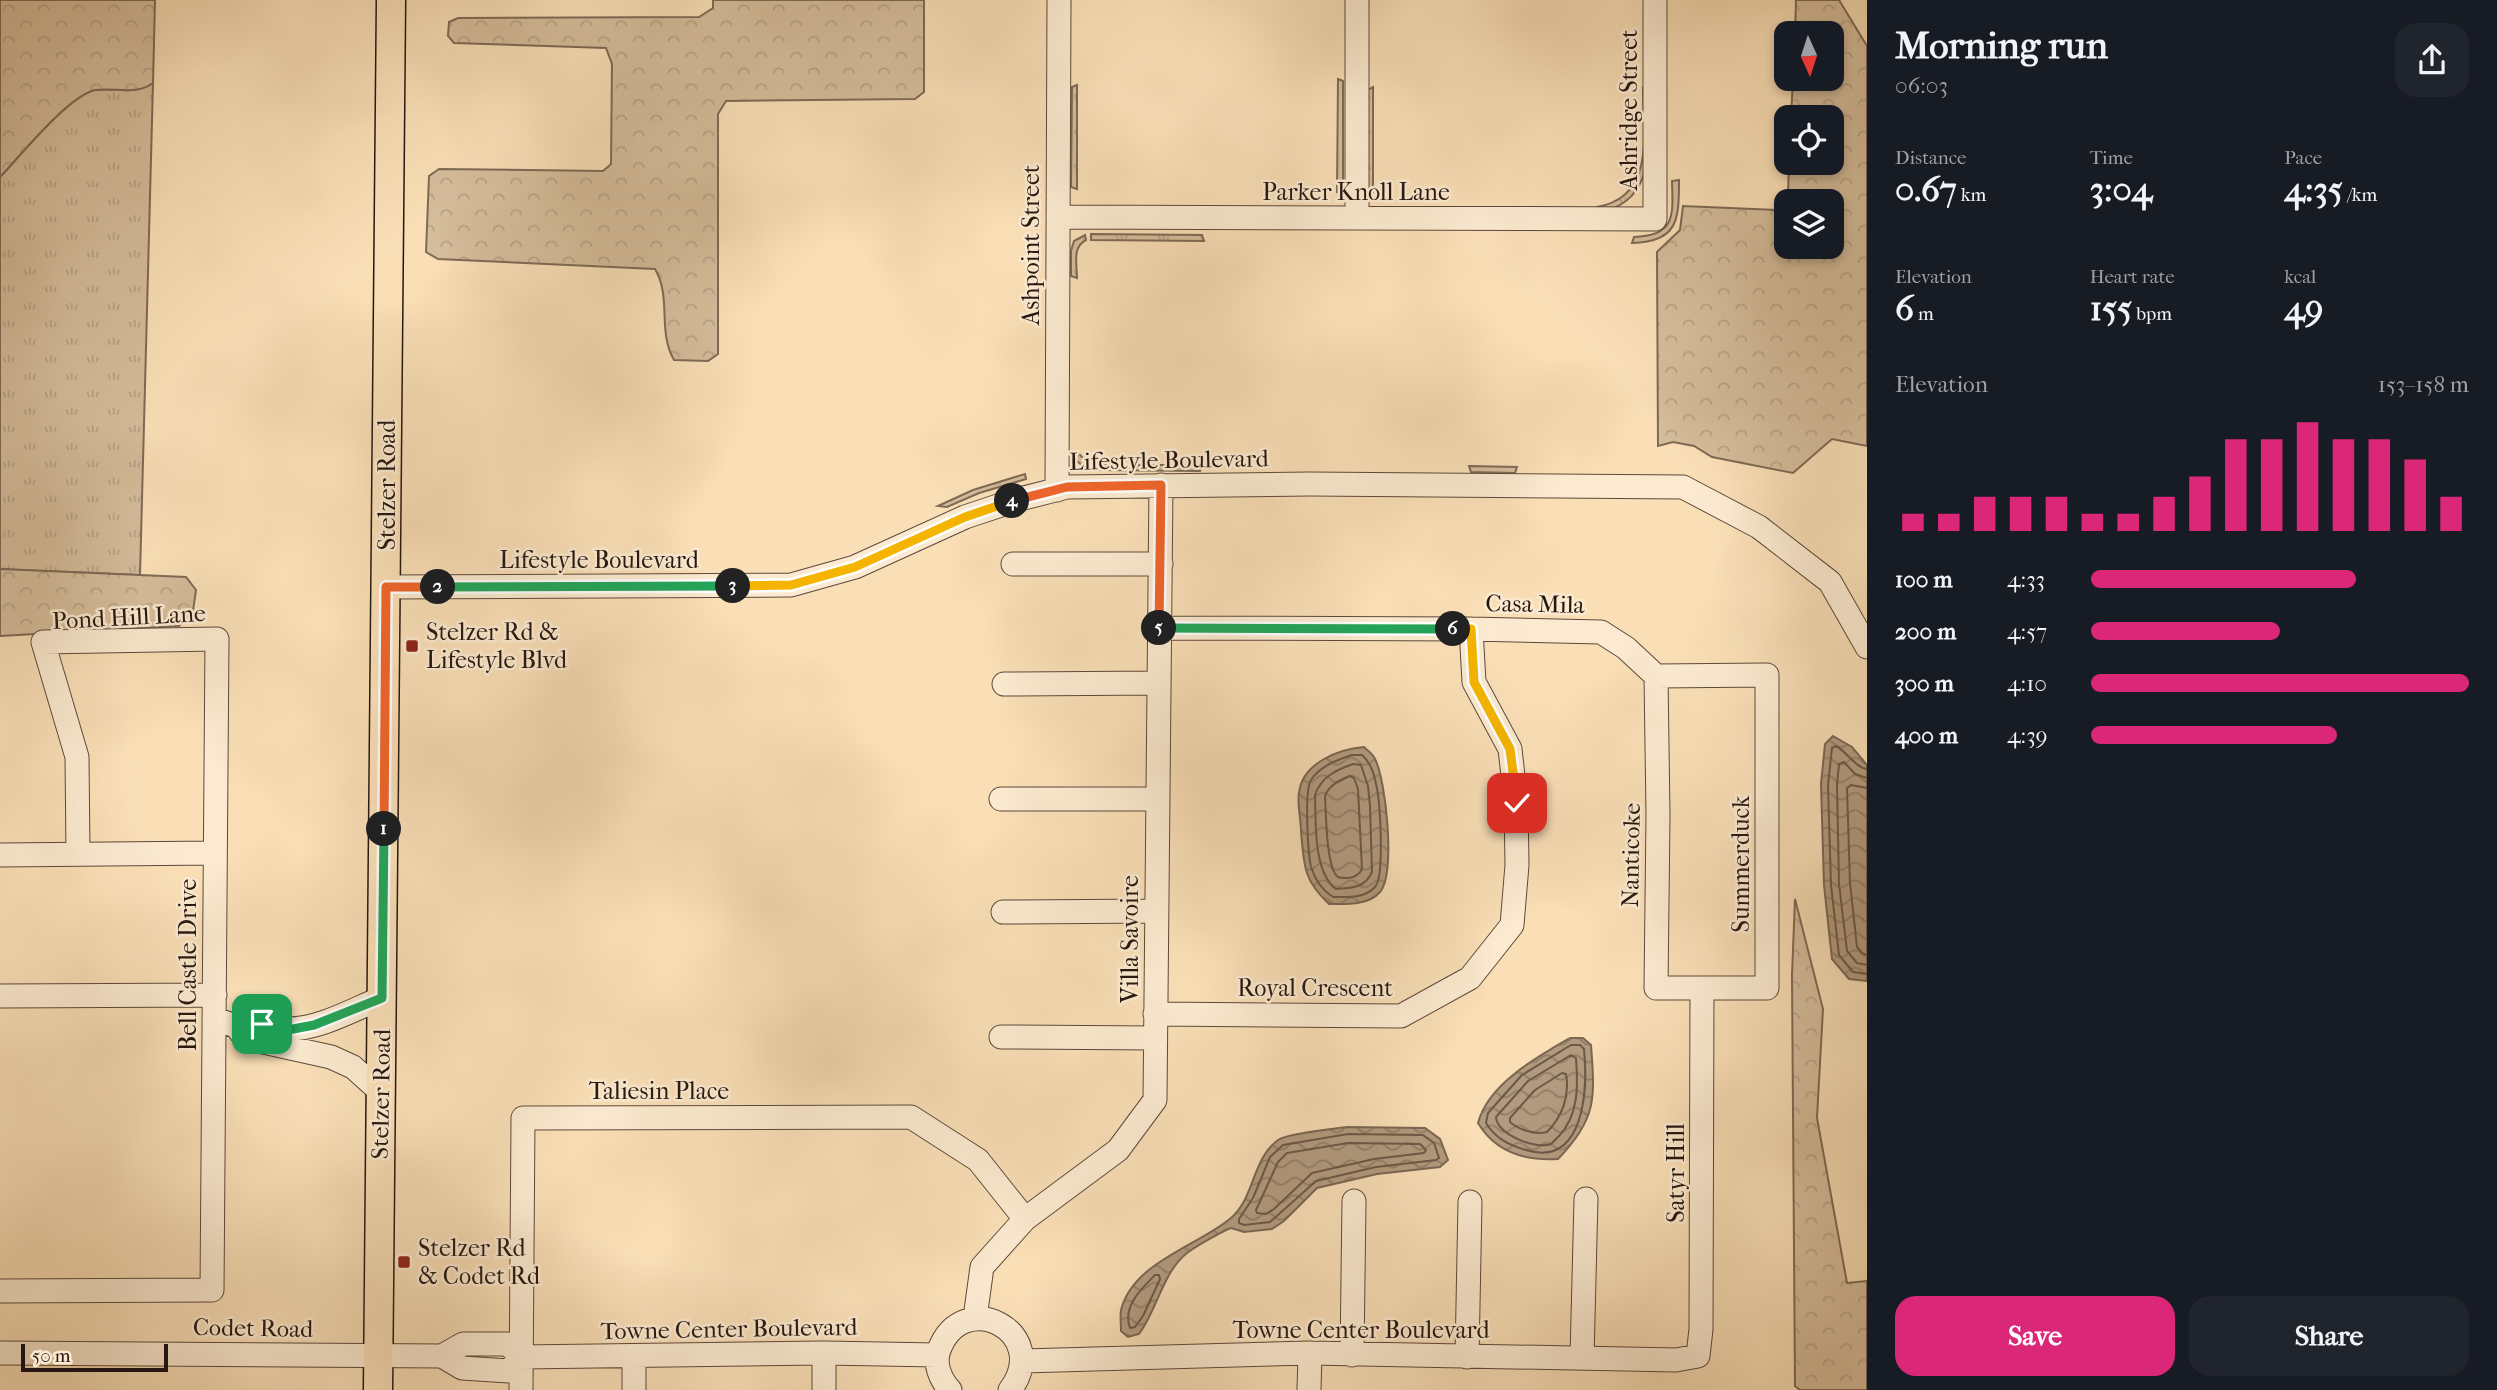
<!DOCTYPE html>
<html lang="en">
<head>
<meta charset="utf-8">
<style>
	:root { --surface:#171b24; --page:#20242c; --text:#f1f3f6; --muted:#9ea1a6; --accent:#db2777 }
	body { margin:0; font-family:"IM FELL French Canon",serif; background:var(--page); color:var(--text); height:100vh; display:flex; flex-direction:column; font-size:26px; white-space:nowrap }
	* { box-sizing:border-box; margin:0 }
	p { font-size:23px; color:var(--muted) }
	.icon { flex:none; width:38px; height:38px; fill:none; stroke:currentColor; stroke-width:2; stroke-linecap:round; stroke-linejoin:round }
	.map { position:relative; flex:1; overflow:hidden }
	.details { display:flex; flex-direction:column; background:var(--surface); width:630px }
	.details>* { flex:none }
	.needle { width:46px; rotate:177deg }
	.buttons { position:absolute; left:1774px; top:21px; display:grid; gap:14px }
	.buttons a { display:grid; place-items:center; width:70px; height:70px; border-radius:14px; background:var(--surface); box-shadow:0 4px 10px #0003; font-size:35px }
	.scale { position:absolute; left:21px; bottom:18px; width:147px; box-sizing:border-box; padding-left:7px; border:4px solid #271710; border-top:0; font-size:19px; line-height:24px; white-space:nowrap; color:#271710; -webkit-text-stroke:5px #fbead0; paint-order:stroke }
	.pin { position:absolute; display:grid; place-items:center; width:60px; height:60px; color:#fff; margin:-30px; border-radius:14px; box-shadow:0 4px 10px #0006 }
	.km { position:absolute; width:35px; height:35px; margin:-18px; border-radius:50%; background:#222; color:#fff; font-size:19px; line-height:35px; text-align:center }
	.round { display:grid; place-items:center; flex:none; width:74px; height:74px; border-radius:21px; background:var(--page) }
	.overview { display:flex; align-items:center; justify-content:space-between; height:119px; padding:0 28px }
	h1 { font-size:38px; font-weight:700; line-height:52px }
	.stats { display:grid; grid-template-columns:repeat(3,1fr); gap:10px; height:119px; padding:7px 28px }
	.stats div { display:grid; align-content:center }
	.stats b { font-size:35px; font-weight:700 }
	.stats small { font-size:19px; font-weight:400 }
	.stats p { font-size:19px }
	.chart { height:196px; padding:14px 28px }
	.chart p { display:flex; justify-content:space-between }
	.chart svg { width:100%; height:126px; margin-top:7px; stroke:var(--accent); stroke-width:6 }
	.primary-button { display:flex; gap:14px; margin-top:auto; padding:14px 28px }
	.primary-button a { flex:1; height:80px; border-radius:21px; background:var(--accent); color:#fff; font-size:28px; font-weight:700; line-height:80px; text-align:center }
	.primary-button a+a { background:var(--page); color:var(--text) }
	ul { padding:0 28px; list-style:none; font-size:23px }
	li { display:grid; grid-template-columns:112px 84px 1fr; align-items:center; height:52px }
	li i { height:18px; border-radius:9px; background:var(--accent) }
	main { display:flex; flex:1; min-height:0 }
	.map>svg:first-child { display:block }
	.grass { fill:url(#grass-tufts); stroke:#7e6a55; stroke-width:2 }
	.forest { fill:url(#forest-crowns); stroke:#7e6a55; stroke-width:2; fill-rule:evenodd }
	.water { fill:url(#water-waves); stroke:#7a6652; stroke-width:2 }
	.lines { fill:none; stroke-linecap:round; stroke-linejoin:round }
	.shore { stroke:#6c5847; stroke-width:2 }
	.minor-casing { stroke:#5c493a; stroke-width:25 }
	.major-casing { stroke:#271710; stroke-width:31 }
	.minor { stroke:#fbead0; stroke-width:23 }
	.major { stroke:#f9deb6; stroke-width:28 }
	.split-1-casing { stroke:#fff; stroke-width:14 }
	.split-2-casing { stroke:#fff; stroke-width:14 }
	.split-3-casing { stroke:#fff; stroke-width:14 }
	.split-4-casing { stroke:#fff; stroke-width:14 }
	.split-5-casing { stroke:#fff; stroke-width:14 }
	.split-6-casing { stroke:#fff; stroke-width:14 }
	.split-7-casing { stroke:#fff; stroke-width:14 }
	.split-1 { stroke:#22a559; stroke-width:9 }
	.split-2 { stroke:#f0652b; stroke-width:9 }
	.split-3 { stroke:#22a559; stroke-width:9 }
	.split-4 { stroke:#f5b400; stroke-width:9 }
	.split-5 { stroke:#f0652b; stroke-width:9 }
	.split-6 { stroke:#22a559; stroke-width:9 }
	.split-7 { stroke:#f5b400; stroke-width:9 }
	.poi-dot { fill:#8f2418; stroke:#fbead0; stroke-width:2.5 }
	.labels { text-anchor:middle; stroke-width:5; stroke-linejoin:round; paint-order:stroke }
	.street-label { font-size:24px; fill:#271710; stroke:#fbead0 }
	.poi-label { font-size:24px; fill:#271710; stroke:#fbead0; text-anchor:start }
</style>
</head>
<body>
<main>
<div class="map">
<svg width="1867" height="1390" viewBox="0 0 1867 1390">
	<defs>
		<pattern id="grass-tufts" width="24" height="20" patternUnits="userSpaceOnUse" patternTransform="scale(1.75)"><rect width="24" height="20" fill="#d5bc9a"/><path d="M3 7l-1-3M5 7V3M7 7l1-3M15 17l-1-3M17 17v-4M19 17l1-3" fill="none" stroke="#b7a184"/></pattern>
		<pattern id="forest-crowns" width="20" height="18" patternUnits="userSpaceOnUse" patternTransform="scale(1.75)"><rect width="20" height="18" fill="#d5bc9a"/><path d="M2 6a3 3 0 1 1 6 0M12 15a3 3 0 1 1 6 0" fill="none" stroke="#b7a184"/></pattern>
		<pattern id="water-waves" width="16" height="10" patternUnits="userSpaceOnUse" patternTransform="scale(1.75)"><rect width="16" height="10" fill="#b29a7e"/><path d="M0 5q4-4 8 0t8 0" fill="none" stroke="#917d66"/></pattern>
	</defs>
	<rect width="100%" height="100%" fill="#f9deb6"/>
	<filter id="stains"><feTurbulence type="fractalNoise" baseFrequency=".00286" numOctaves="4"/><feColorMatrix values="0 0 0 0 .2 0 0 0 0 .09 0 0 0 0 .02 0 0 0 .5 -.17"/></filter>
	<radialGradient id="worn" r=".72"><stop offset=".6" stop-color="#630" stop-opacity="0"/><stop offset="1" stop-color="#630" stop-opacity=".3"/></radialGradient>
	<path class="grass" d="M1338 79 1343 81V191L1337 192Z
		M153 83 140 575 0 569V177C21 155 68 96 95 90 116 87 135 96 153 83Z
		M1077 85V189L1071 187 1072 87Z
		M1373 87V192L1368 191V90Z
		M1643 88 1649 91C1647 137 1660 202 1599 212L1597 207C1656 197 1643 133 1643 88Z
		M1679 180C1679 221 1678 241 1632 243L1634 237C1676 236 1673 215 1672 181Z
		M1091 234 1202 235 1204 241 1091 240Z
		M1085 235 1086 240C1072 247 1077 264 1077 278L1071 276V251L1074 241Z
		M1078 453 1087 462 1094 465H1203L1200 471 1092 470C1083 468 1078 463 1073 456Z
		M1469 466 1517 467 1515 473 1471 472Z
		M1025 474 1026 479 979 493 947 507 938 506 973 490Z"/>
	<path class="forest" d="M0 0H155L153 83C135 96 116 87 95 90 68 96 21 155 0 177Z
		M713 0H924V92L915 99 726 101 718 114V354L708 361 674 360C657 330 672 298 655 269L438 259 426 252 429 176 439 169 603 171 611 164 612 64 606 48 454 43 448 36 449 22 458 18 699 17 713 8Z
		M1796 0H1839L1867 46V446L1832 439 1793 473 1712 457 1694 446 1673 442 1658 446 1657 252 1680 230 1683 206 1777 210 1788 195 1789 163H1832V117H1791L1793 79H1832V33H1795ZM1787 201H1832V247H1787Z
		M0 569 186 577 196 590 193 611 179 626 0 636Z
		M1795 899 1823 1009 1817 1118 1847 1283 1867 1281V1390H1800L1795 1386 1792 975Z"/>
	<path class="water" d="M1833 736 1852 747 1867 765V981L1849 979 1832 959 1824 885 1821 784 1825 744Z
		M1364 747C1368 751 1373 754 1375 759 1386 780 1396 875 1380 892 1368 906 1345 904 1329 904 1303 880 1304 865 1301 831 1301 819 1297 805 1299 793 1302 763 1339 749 1364 747Z
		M1570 1038H1583L1591 1045C1595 1098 1597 1119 1558 1159 1525 1161 1496 1153 1478 1123 1488 1084 1537 1057 1570 1038Z
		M1347 1127 1425 1128 1440 1139 1448 1160 1440 1167 1377 1174 1317 1188 1284 1221 1272 1229 1244 1232 1231 1228 1226 1230C1213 1237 1199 1244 1187 1253 1163 1272 1157 1310 1139 1334L1128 1337 1121 1331C1121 1325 1120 1316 1121 1310 1133 1262 1198 1246 1231 1218 1255 1197 1252 1159 1278 1140 1288 1133 1332 1129 1347 1127Z"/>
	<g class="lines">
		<path class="shore" d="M1352 755H1362C1370 762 1374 773 1376 784 1380 800 1385 876 1375 887 1364 899 1346 897 1333 897 1322 890 1315 880 1311 867 1308 853 1304 791 1311 780 1320 766 1337 760 1352 755Z
			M1353 764 1361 765 1368 786 1370 806 1372 872C1365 888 1352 888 1336 889 1313 872 1316 822 1315 795 1321 777 1336 770 1353 764Z
			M1867 769C1856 768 1847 752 1836 746L1832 748 1828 785 1831 885 1839 955 1853 972 1867 974
			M1350 776 1354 778 1358 789 1362 869C1359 875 1355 877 1349 878 1347 878 1340 878 1338 877 1326 869 1326 811 1325 796 1329 785 1340 780 1350 776Z
			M1867 778 1855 774 1844 762 1839 764 1837 785 1839 884 1847 951 1857 963 1867 965
			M1867 788 1851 785 1847 788 1850 883 1857 947 1862 953 1867 955
			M1571 1045H1580L1584 1049C1588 1088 1585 1168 1526 1150 1509 1145 1496 1139 1486 1123L1488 1113 1522 1075Z
			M1571 1055 1576 1058C1578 1085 1579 1115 1559 1136 1558 1137 1552 1143 1551 1144 1536 1150 1496 1134 1496 1117L1528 1081Z
			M1562 1073 1566 1074C1570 1096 1562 1117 1547 1132 1536 1135 1519 1130 1510 1122V1118L1535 1090Z
			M1348 1134 1423 1135 1434 1143 1439 1158 1436 1160 1376 1167 1316 1181 1270 1222 1244 1225 1239 1223V1219L1253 1198 1270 1157 1283 1145Z
			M1348 1143 1420 1144 1426 1150 1424 1153 1374 1159 1312 1173 1274 1209 1266 1214 1257 1213 1256 1210 1278 1162 1287 1153Z
			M1155 1275H1159L1160 1279 1143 1316 1135 1327 1130 1328C1122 1307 1141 1289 1155 1275Z"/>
		<defs>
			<path id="minor" d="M1357 0V218
				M1058 217 1655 219V0
				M1057 490 1059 0
				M1013 564H1161
				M386 587 791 585 855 567 965 517 1016 500 1067 487 1310 484 1683 487 1759 527 1830 582 1867 647
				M1159 628 1471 629 1601 632 1626 648 1656 676 1767 675V988H1656L1658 815 1656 676
				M1004 684 1157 683
				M1001 799H1157
				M0 855 215 853
				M1003 912 1156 911
				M0 996 215 995
				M1155 1014 1401 1016 1470 978 1512 925 1517 865 1516 803 1510 749 1474 682 1471 629
				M214 1019 236 1026 245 1038 331 1057 353 1067 382 1093
				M236 1026 247 1017C259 1023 275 1030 289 1029 320 1029 354 1009 382 998
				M1001 1037 1155 1038
				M0 1291 212 1290 217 639 43 642 77 757 78 854
				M975 1318 982 1267 1025 1219 1118 1150 1155 1100 1161 485
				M0 1353 442 1356 463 1344H508L521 1357 824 1353 937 1355
				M1352 1355 1354 1201
				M442 1356 462 1368 509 1371 521 1357
				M634 1356V1390
				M1467 1357 1470 1202
				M1582 1358 1586 1199
				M1023 1361 1310 1353 1676 1360 1698 1356 1701 1329 1702 989
				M521 1390 523 1118 911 1117 978 1160 1025 1219
				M824 1390V1353
				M950 1390C940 1379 934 1364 939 1350 963 1285 1053 1333 1010 1390
				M1309 1390 1310 1353"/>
			<path id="major" d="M378 1390 391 0"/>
		</defs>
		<use href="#minor" class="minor-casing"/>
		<use href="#major" class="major-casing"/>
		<use href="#minor" class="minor"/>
		<use href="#major" class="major"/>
	</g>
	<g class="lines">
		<defs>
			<path id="split-1" d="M262 1024 288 1030 314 1025 382 998 384 829"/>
			<path id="split-2" d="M384 829 386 587H438"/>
			<path id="split-3" d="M438 587 733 586"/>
			<path id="split-4" d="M733 586 791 585 855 567 965 517 1012 501"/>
			<path id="split-5" d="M1012 501 1067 487 1161 485 1159 628"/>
			<path id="split-6" d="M1159 628 1453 629"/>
			<path id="split-7" d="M1453 629H1471L1474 682 1510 749 1517 803"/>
		</defs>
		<use href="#split-1" class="split-1-casing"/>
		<use href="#split-2" class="split-2-casing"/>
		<use href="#split-3" class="split-3-casing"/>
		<use href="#split-4" class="split-4-casing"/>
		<use href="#split-5" class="split-5-casing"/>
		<use href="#split-6" class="split-6-casing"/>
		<use href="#split-7" class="split-7-casing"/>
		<use href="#split-1" class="split-1"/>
		<use href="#split-2" class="split-2"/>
		<use href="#split-3" class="split-3"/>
		<use href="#split-4" class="split-4"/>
		<use href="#split-5" class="split-5"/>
		<use href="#split-6" class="split-6"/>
		<use href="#split-7" class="split-7"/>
	</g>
	<g class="poi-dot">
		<rect x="405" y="639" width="14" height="14" rx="3.5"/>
		<rect x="397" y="1255" width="14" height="14" rx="3.5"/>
	</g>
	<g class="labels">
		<g class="street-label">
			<text transform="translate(1629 110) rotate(-90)" y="8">Ashridge Street</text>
			<text x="1356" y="200">Parker Knoll Lane</text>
			<text transform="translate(1031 245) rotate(-90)" y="8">Ashpoint Street</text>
			<text transform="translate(1169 460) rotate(-1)" y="8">Lifestyle Boulevard</text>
			<text transform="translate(387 485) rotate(-90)" y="8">Stelzer Road</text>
			<text x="599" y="568">Lifestyle Boulevard</text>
			<text transform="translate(1535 604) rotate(1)" y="8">Casa Mila</text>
			<text transform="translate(129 617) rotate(-3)" y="8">Pond Hill Lane</text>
			<text transform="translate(1631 855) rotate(-89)" y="8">Nanticoke</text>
			<text transform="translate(1741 864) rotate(-90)" y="8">Summerduck</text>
			<text transform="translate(1130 939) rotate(-90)" y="8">Villa Savoire</text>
			<text transform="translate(188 965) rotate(-90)" y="8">Bell Castle Drive</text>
			<text x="1315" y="996">Royal Crescent</text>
			<text x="659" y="1099">Taliesin Place</text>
			<text transform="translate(381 1094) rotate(-89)" y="8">Stelzer Road</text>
			<text transform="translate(1676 1173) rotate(-90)" y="8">Satyr Hill</text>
			<text transform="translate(253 1328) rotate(1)" y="8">Codet Road</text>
			<text transform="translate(729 1329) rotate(-1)" y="8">Towne Center Boulevard</text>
			<text x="1361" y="1338">Towne Center Boulevard</text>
		</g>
		<g class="poi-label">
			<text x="426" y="640">Stelzer Rd &amp;<tspan x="426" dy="28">Lifestyle Blvd</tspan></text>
			<text x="418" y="1256">Stelzer Rd<tspan x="418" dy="28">&amp; Codet Rd</tspan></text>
		</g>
	</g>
	<rect width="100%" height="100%" filter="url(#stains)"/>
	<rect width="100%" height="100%" fill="url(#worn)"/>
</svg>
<div class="buttons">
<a><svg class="needle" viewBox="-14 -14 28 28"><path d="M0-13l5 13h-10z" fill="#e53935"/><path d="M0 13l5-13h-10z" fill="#9ea1a6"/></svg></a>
<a><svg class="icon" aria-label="locate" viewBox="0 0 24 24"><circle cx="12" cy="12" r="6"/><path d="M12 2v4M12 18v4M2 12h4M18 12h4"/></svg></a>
<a><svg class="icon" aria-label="layers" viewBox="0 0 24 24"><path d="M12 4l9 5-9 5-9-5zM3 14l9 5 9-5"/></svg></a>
</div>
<div class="scale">50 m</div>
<div class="pin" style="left:262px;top:1024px;background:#1e9e55"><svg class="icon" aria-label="arrive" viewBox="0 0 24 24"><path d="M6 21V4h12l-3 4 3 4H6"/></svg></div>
<div class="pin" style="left:1517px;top:803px;background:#d93025"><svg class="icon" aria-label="check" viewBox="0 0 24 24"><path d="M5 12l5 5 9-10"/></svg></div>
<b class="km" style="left:384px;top:829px">1</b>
<b class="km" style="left:438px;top:587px">2</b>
<b class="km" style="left:733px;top:586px">3</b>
<b class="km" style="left:1012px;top:501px">4</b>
<b class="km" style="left:1159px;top:628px">5</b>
<b class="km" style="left:1453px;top:629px">6</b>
</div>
<section class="details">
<div class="overview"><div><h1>Morning run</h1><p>06:03</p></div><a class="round"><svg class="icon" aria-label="share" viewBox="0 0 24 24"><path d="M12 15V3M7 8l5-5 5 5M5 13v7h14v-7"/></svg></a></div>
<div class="stats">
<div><p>Distance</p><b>0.67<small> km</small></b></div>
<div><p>Time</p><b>3:04</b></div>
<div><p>Pace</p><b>4:35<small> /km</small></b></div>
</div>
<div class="stats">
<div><p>Elevation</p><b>6<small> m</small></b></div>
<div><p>Heart rate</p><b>155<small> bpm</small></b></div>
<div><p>kcal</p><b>49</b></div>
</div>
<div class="chart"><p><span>Elevation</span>153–158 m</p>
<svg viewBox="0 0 160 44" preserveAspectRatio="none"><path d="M5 44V38M15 44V38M25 44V32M35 44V32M45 44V32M55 44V38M65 44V38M75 44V32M85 44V25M95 44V12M105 44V12M115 44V6M125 44V12M135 44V12M145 44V19M155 44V32"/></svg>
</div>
<ul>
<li><b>100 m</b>4:33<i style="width:70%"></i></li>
<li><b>200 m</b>4:57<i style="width:50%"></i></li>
<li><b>300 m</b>4:10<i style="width:100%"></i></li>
<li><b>400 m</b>4:39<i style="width:65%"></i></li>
</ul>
<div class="primary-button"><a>Save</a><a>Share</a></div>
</section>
</main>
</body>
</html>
